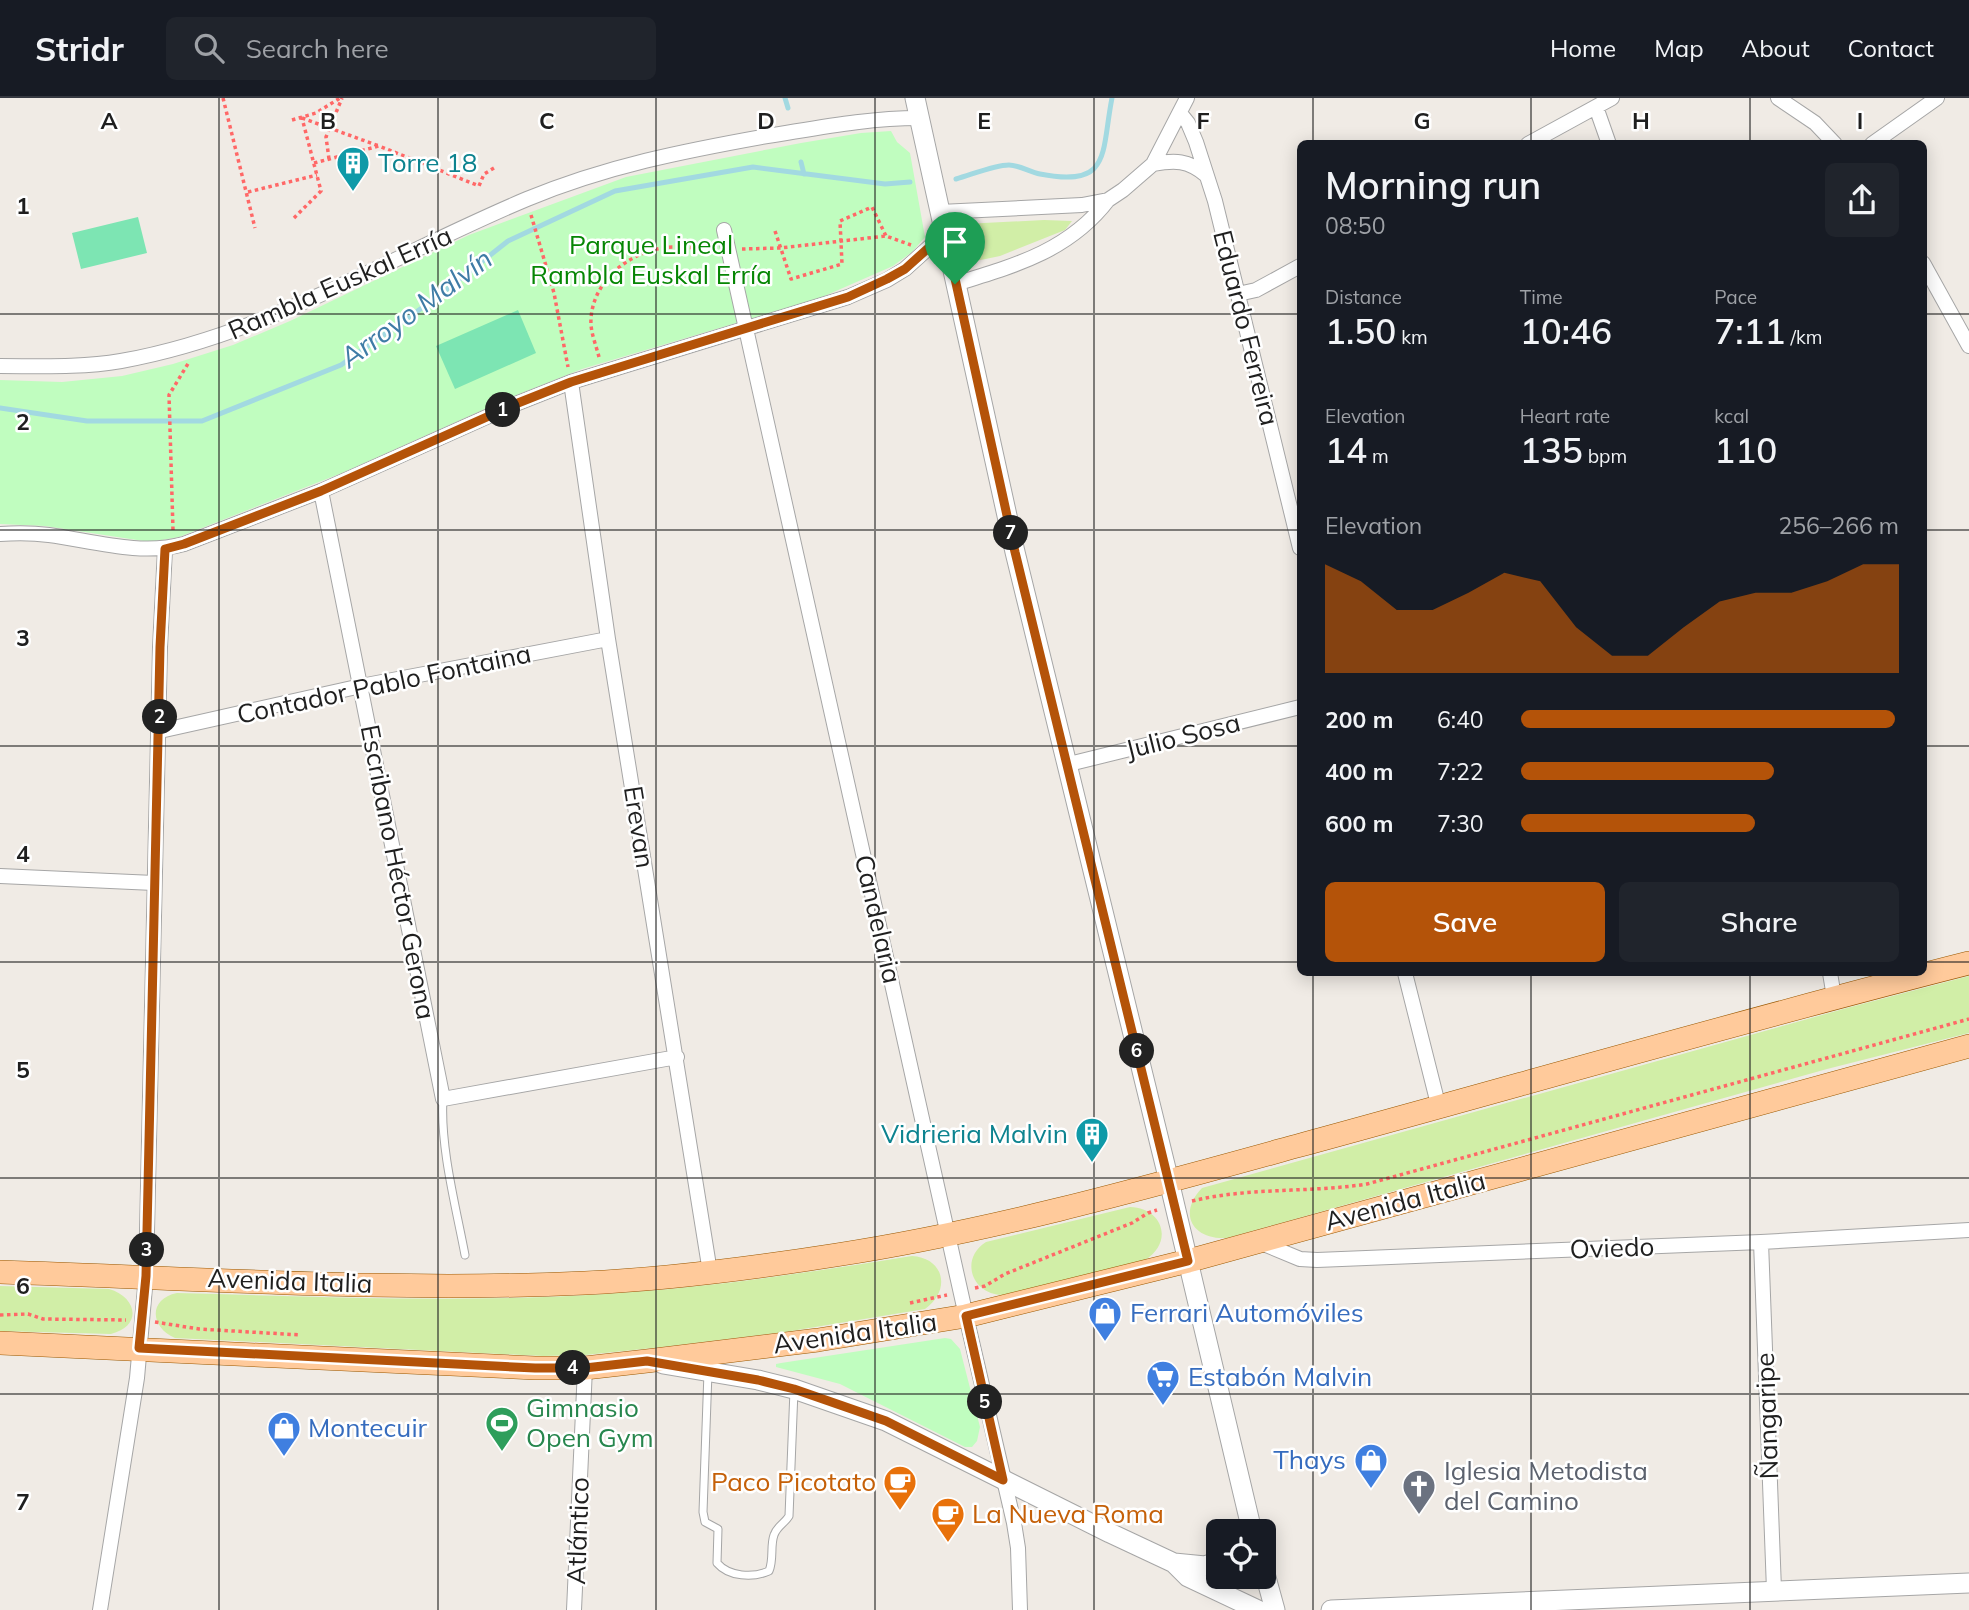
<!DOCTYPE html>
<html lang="en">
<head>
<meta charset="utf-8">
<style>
	:root { --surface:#171b24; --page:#20242c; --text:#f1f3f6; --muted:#9ea1a6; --line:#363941; --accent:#b45309 }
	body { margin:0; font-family:Mulish,sans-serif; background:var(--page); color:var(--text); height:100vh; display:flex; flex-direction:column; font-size:26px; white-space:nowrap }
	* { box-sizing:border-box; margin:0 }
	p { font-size:23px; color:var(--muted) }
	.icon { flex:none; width:38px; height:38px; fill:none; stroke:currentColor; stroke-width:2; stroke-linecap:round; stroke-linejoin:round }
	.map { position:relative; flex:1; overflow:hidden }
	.panel { position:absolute; left:1297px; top:42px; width:630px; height:836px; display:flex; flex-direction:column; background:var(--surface); border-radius:10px; box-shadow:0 4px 18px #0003 }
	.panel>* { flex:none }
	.tools { position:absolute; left:1206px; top:1421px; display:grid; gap:14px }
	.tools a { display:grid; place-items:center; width:70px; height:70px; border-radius:10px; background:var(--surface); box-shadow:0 4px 18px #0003; font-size:35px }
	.pin { position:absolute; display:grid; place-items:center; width:60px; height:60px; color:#fff; margin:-72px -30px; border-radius:50% 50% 50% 0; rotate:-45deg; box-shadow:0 0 7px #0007 }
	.pin .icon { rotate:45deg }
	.km { position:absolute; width:35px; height:35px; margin:-18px; border-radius:50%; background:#222; color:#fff; font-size:19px; line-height:35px; text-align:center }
	.round { display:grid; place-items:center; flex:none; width:74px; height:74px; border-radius:10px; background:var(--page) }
	.summary { display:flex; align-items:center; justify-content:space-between; height:119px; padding:0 28px }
	h1 { font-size:38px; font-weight:600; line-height:52px }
	.metrics { display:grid; grid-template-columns:repeat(3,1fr); gap:10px; height:119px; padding:7px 28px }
	.metrics div { display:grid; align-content:center }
	.metrics b { font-size:35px; font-weight:600 }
	.metrics small { font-size:19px; font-weight:400 }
	.metrics p { font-size:19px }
	.chart { height:196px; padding:14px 28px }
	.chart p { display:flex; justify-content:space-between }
	.chart svg { width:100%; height:126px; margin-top:7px; fill:var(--accent); opacity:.7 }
	.cta { display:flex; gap:14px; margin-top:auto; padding:14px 28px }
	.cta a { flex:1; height:80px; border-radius:10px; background:var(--accent); color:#fff; font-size:28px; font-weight:600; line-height:80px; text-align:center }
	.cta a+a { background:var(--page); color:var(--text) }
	ul { padding:0 28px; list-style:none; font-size:23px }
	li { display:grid; grid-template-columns:112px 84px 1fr; align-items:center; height:52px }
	li i { height:18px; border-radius:9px; background:var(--accent) }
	header { display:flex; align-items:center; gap:42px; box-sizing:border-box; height:98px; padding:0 35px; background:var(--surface); border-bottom:2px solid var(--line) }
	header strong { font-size:33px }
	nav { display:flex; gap:38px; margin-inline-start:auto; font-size:24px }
	.search { width:490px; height:63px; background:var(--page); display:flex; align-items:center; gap:18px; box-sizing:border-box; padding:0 24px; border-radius:10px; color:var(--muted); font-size:26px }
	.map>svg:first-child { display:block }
	.grass { fill:#d1eea7 }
	.park { fill:#c0fdbf }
	.pitch { fill:#7de5b3 }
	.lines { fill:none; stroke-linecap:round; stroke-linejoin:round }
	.stream { stroke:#a2d9e1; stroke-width:5 }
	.service-casing { stroke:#a6a6a6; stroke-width:9 }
	.minor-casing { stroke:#a6a6a6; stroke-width:16 }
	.tertiary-casing { stroke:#a6a6a6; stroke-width:21 }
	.primary-casing { stroke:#9a5800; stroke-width:24 }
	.path { stroke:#ff6867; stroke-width:3.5; stroke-dasharray:3.5 3.5; stroke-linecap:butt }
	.service { stroke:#fff; stroke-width:7 }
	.minor { stroke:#fff; stroke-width:14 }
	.tertiary { stroke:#fff; stroke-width:19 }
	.primary { stroke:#ffca9b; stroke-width:23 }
	.route-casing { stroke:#fff; stroke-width:14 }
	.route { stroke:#b45309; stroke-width:9 }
	.grid { fill:none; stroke:#1f1f1f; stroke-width:2; stroke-opacity:0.55 }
	.labels { text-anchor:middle; stroke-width:5; stroke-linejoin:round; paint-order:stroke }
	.culture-label { font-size:26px; fill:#0d838f; stroke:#fff; text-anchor:start }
	.park-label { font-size:26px; fill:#068604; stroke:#fff }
	.street-label { font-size:26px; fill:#1f1f1f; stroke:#fff }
	.shop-label { font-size:26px; fill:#366cbe; stroke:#fff; text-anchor:start }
	.leisure-label { font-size:26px; fill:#27864d; stroke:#fff; text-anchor:start }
	.worship-label { font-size:26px; fill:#5b616d; stroke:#fff; text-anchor:start }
	.food-label { font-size:26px; fill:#c56008; stroke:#fff; text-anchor:end }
	.water-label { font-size:28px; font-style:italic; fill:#3f7ca6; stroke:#fff }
	.grid-label { font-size:23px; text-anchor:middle; font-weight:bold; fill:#1f1f1f; stroke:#fff; stroke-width:5; stroke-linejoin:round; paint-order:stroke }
</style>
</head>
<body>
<header>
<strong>Stridr</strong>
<div class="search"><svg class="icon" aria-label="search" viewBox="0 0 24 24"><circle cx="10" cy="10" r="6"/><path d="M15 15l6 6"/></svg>Search here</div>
<nav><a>Home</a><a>Map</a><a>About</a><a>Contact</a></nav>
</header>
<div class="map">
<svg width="1969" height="1512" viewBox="0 0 1969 1512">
	<rect width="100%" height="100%" fill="#f0ebe5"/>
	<path class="grass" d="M1044 122 1072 123 1065 132 1000 158 971 164 966 154 961 129 964 126Z
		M1969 878V935L1827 971 1227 1140C1193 1142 1177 1116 1202 1090L1847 910Z
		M1130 1109C1163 1110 1174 1144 1145 1162L1003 1197C972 1197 959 1161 986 1144Z
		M912 1158C945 1160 951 1193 925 1211L785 1234 662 1249 585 1257 543 1258 175 1240C150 1229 148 1201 177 1195 329 1199 481 1206 633 1194 726 1187 819 1173 912 1158Z
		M0 1188 109 1191C137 1199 143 1228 111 1236L0 1233Z"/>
	<path class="park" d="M891 33 897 44 910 55 925 139 912 154 893 168 820 200 582 271 514 298 342 375 179 439 150 444 45 428 0 426V282L62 284 122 278 173 266 233 247 290 223 469 137 626 79 801 45 861 35Z
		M945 1240 951 1241 960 1251 980 1329 977 1343 972 1349H965L840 1286 776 1269V1266L781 1265Z"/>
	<path class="pitch" d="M138 119 147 155 81 171 72 135Z
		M518 212 536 255 455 291 436 248Z"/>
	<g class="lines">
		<path class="stream" d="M785 0 788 10
			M801 64 804 76
			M956 81C971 77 994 67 1009 67 1019 67 1030 74 1040 76 1112 90 1101 55 1112 0
			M0 310 87 323H202L341 267 436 200 508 143 615 93 753 69 885 86 910 84"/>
		<defs>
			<path id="service" d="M443 1001C440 1049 456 1109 465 1157
				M708 1274 703 1414 705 1424 718 1431 717 1465C729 1479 753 1480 769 1473 774 1461 770 1448 774 1437 777 1428 785 1425 789 1418L794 1292"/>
			<path id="minor" d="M1778 0 1815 25 1835 46
				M1596 9 1609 46
				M1180 15 1188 25 1196 44 1215 103 1300 450
				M1528 46 1612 0
				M1872 46 1937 0
				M1153 66C1175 62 1188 62 1206 77
				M940 114 1082 107 1108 102 1123 92 1153 66 1187 0
				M724 132 966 1218 1014 1425 1018 1450 1020 1512
				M1923 165 1969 248
				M955 186C1014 168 1069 153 1108 102
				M1238 196 1256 192 1300 168
				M0 268C40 268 81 270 121 263 267 237 393 157 527 101 607 68 683 53 767 38 818 30 867 20 919 20
				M571 284 608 541 710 1174
				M321 393 443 1001 677 959
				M0 436C16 435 33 435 49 437 93 443 140 458 184 446L321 393 518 305 571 284 848 199 887 182 905 171 945 135
				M160 633 361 588 608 541
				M1065 667 1300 609
				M0 778 154 785
				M1405 875 1439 1010
				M1830 875 1834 899
				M1259 1144 1300 1161 1317 1162 1761 1144 1969 1132
				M1761 1144 1774 1492
				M100 1512 137 1280 146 1178 160 549 165 451
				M574 1512 585 1270"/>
			<path id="tertiary" d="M915 0 1015 454 1169 1083 1252 1433
				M663 1266 758 1282 794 1291 886 1323 1110 1435 1174 1465 1188 1479 1258 1512
				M1174 1465 1205 1468 1218 1463
				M1264 1472 1275 1512
				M1331 1512 1969 1485"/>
			<path id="primary" d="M0 1174C195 1180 390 1194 585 1185 669 1181 753 1170 836 1157 992 1133 1145 1090 1297 1048 1521 987 1744 922 1969 865
				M0 1245 535 1270H585L647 1263 818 1242 966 1218 1188 1163 1969 948"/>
		</defs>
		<use href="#service" class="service-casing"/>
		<use href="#minor" class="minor-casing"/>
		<use href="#tertiary" class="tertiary-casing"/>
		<use href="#primary" class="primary-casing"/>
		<path class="path" d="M223 0 255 130
			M302 20 379 48
			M292 22 316 15 340 0
			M329 61 326 39 342 0
			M314 65 379 48 479 88 484 76 494 70
			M248 94 317 77
			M531 117 554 195 568 269
			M294 120 321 93 302 20
			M775 133 791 181 842 166 840 123 872 109 886 138
			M742 151 780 150 886 138 911 147
			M599 259C596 247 590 233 591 221 593 180 635 149 675 149 688 148 701 152 713 151
			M173 432 169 297 189 264
			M1192 1103C1249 1089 1309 1095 1367 1086L1969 921
			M975 1190 985 1188 1005 1176 1132 1125 1148 1115 1157 1112
			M910 1205 947 1197
			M0 1217 28 1216 43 1221 126 1222
			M155 1224 199 1231 301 1237"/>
		<use href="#service" class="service"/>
		<use href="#minor" class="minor"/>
		<use href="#tertiary" class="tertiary"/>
		<use href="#primary" class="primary"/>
	</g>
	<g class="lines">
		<defs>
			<path id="route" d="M945 135 1015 454 1188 1163 966 1218 1003 1382 886 1323 794 1291 758 1282 647 1263 585 1270H535L139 1250 146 1178 160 549 165 451 184 446 321 393 518 305 571 284 848 199 887 181 905 171Z"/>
		</defs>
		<use href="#route" class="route-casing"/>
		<use href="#route" class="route"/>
	</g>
	<path class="grid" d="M219 0V1512M438 0V1512M656 0V1512M875 0V1512M1094 0V1512M1313 0V46M1531 0V46M1750 0V46M0 216H1300M1923 216H1969M0 432H1300M1923 432H1969M0 648H1300M1923 648H1969M0 864H1300M1923 864H1969M1313 875V1512M1531 875V1512M1750 875V1512M0 1080H1969M0 1296H1969"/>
	<defs>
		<symbol id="building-pin" viewBox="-11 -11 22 30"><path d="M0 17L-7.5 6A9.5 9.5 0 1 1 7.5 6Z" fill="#0f9aa8" stroke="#fff"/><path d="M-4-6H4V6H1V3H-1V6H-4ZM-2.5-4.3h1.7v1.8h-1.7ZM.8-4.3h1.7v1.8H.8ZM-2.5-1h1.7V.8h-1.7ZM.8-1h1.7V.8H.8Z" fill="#fff"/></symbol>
		<symbol id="shop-pin" viewBox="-11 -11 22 30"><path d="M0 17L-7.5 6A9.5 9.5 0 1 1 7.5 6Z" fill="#3f7fe0" stroke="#fff"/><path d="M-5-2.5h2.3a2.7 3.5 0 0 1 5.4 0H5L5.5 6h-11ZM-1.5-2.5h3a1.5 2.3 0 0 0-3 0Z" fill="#fff"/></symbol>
		<symbol id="supermarket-pin" viewBox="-11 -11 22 30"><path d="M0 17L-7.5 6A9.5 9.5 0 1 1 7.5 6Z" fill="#3f7fe0" stroke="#fff"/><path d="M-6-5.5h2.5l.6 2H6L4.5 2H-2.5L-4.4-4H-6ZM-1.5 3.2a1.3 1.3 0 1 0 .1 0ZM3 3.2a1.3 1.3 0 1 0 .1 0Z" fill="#fff"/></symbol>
		<symbol id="stadium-pin" viewBox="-11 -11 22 30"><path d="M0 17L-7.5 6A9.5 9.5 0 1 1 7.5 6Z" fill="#2e9e5b" stroke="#fff"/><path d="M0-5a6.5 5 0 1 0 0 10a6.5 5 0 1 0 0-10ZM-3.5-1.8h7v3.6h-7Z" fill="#fff"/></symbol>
		<symbol id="cafe-pin" viewBox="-11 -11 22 30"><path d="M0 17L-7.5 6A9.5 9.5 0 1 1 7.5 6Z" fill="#e8710a" stroke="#fff"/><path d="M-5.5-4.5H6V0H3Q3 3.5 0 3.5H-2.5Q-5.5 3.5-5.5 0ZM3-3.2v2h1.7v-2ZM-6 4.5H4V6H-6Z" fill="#fff"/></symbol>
		<symbol id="church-pin" viewBox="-11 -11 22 30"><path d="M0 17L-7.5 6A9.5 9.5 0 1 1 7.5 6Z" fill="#6b7280" stroke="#fff"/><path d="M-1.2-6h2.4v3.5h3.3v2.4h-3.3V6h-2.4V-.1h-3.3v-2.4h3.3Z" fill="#fff"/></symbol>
	</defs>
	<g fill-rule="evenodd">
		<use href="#building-pin" x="334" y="46" width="38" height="52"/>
		<use href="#building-pin" x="1073" y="1017" width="38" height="52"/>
		<use href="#shop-pin" x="1086" y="1196" width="38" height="52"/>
		<use href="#supermarket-pin" x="1144" y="1260" width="38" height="52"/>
		<use href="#stadium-pin" x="483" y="1306" width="38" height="52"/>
		<use href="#shop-pin" x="265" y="1311" width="38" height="52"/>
		<use href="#shop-pin" x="1352" y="1343" width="38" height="52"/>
		<use href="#cafe-pin" x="881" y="1365" width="38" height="52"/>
		<use href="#church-pin" x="1400" y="1369" width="38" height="52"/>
		<use href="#cafe-pin" x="929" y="1397" width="38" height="52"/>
	</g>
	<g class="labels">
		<g class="culture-label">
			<text x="378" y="74">Torre 18</text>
			<text x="1068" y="1045" text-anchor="end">Vidrieria Malvin</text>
		</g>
		<g class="park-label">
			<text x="651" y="156">Parque Lineal<tspan x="651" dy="30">Rambla Euskal Erría</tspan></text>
		</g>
		<g class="street-label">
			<text transform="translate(340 185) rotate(-24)" y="9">Rambla Euskal Erría</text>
			<text transform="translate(1246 230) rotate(76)" y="9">Eduardo Ferreira</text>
			<text transform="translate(384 586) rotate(-12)" y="9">Contador Pablo Fontaina</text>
			<text transform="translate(1183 638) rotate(-14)" y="9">Julio Sosa</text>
			<text transform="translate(639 729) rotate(81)" y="9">Erevan</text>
			<text transform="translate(398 774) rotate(79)" y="9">Escribano Héctor Gerona</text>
			<text transform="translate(878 821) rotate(77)" y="9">Candelaria</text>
			<text transform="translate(1405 1103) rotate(-15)" y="9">Avenida Italia</text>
			<text transform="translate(1612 1150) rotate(-2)" y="9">Oviedo</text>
			<text transform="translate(290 1183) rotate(2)" y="9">Avenida Italia</text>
			<text transform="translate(855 1235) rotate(-8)" y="9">Avenida Italia</text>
			<text transform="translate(1767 1318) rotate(-92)" y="9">Ñangaripe</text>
			<text transform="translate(578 1433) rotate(-88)" y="9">Atlántico</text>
		</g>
		<g class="shop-label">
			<text x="1130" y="1224">Ferrari Automóviles</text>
			<text x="1188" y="1288">Estabón Malvin</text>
			<text x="308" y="1339">Montecuir</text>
			<text x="1346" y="1371" text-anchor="end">Thays</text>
		</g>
		<g class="leisure-label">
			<text x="526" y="1319">Gimnasio<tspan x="526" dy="30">Open Gym</tspan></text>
		</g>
		<g class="worship-label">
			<text x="1444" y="1382">Iglesia Metodista<tspan x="1444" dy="30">del Camino</tspan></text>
		</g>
		<g class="food-label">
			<text x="876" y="1393">Paco Picotato</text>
			<text x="972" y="1425" text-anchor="start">La Nueva Roma</text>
		</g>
		<g class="water-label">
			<text transform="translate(416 210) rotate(-36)" y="10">Arroyo Malvín</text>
		</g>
	</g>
	<g class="grid-label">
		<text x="109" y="31">A</text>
		<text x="328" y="31">B</text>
		<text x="547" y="31">C</text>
		<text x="766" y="31">D</text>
		<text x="984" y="31">E</text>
		<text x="1203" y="31">F</text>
		<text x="1422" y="31">G</text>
		<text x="1641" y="31">H</text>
		<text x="1860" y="31">I</text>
		<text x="23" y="116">1</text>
		<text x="23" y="332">2</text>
		<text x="23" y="548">3</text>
		<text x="23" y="764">4</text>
		<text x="23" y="980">5</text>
		<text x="23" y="1196">6</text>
		<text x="23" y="1412">7</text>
	</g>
</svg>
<div class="tools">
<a><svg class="icon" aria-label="locate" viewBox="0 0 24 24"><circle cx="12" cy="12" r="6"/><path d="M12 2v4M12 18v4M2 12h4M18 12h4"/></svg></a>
</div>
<div class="pin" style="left:955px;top:186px;background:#1e9e55"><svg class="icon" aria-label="arrive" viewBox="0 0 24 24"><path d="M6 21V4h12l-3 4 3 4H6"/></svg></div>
<b class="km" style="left:503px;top:312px">1</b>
<b class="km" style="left:160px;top:619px">2</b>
<b class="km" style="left:147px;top:1152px">3</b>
<b class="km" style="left:573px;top:1270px">4</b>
<b class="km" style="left:985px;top:1304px">5</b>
<b class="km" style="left:1137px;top:953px">6</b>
<b class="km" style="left:1011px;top:435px">7</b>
<section class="panel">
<div class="summary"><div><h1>Morning run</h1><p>08:50</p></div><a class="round"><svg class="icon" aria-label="share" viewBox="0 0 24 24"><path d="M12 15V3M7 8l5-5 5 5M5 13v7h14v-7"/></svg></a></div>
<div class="metrics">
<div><p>Distance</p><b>1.50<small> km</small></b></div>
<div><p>Time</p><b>10:46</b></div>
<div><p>Pace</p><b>7:11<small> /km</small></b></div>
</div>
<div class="metrics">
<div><p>Elevation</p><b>14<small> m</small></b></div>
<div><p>Heart rate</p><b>135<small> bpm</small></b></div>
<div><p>kcal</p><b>110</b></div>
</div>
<div class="chart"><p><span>Elevation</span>256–266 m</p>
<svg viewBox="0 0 160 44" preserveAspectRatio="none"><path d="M0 44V6L10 12L20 22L30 22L40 16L50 9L60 12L70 28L80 38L90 38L100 28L110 19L120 16L130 16L140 12L150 6L160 6V44z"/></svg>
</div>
<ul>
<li><b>200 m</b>6:40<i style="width:99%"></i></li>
<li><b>400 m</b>7:22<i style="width:67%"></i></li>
<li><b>600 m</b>7:30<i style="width:62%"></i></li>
</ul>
<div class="cta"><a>Save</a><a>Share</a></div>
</section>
</div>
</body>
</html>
